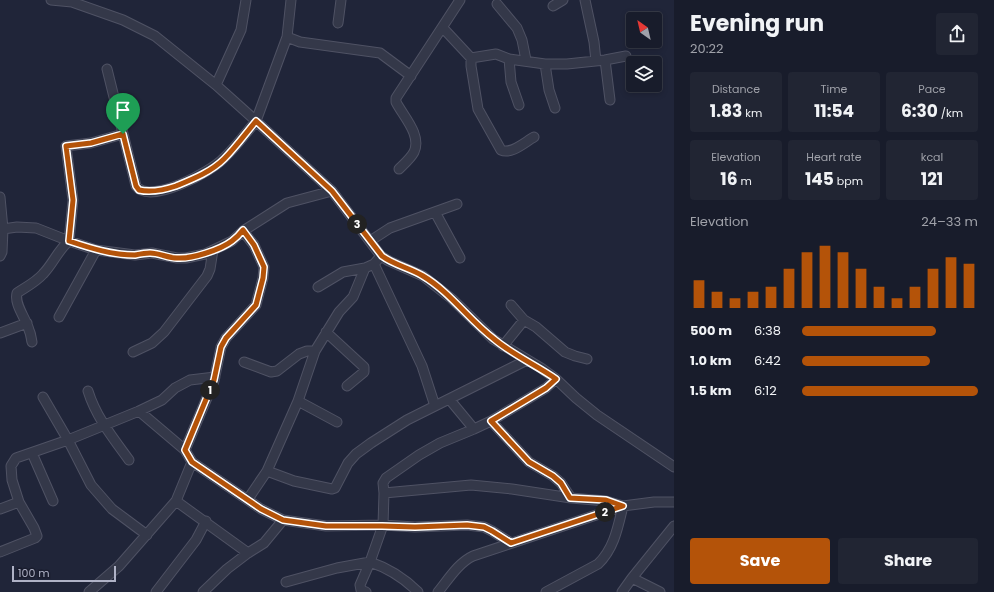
<!DOCTYPE html>
<html lang="en">
<head>
<meta charset="utf-8">
<style>
	:root { --surface:#181c2b; --page:#212533; --text:#f1f3f6; --muted:#9fa1a9; --line:#363a47; --accent:#b45309 }
	body { margin:0; font-family:Poppins,sans-serif; background:var(--page); color:var(--text); height:100vh; display:flex; flex-direction:column; font-size:15px; white-space:nowrap }
	* { box-sizing:border-box; margin:0 }
	p { font-size:13px; color:var(--muted) }
	.icon { flex:none; width:22px; height:22px; fill:none; stroke:currentColor; stroke-width:2; stroke-linecap:round; stroke-linejoin:round }
	.map { position:relative; flex:1; overflow:hidden }
	.side { display:flex; flex-direction:column; background:var(--surface); width:320px }
	.side>* { flex:none }
	.needle { width:26px; rotate:326deg }
	.buttons { position:absolute; left:626px; top:12px; display:grid; gap:8px }
	.buttons a { display:grid; place-items:center; width:36px; height:36px; border-radius:4px; background:var(--surface); box-shadow:0 2px 6px #0003,0 0 0 1px var(--line); font-size:20px }
	.scale { position:absolute; left:12px; bottom:10px; width:104px; box-sizing:border-box; padding-left:4px; border:2px solid #afb2c6; border-top:0; font-size:11px; line-height:14px; white-space:nowrap; color:#afb2c6; -webkit-text-stroke:3px #1a1d2e; paint-order:stroke }
	.pin { position:absolute; display:grid; place-items:center; width:34px; height:34px; color:#fff; margin:-41px -17px; border-radius:50% 50% 50% 0; rotate:-45deg; box-shadow:0 0 4px #0007 }
	.pin .icon { rotate:45deg }
	.km { position:absolute; width:20px; height:20px; margin:-10px; border-radius:50%; background:#222; color:#fff; font-size:11px; line-height:20px; text-align:center }
	.round { display:grid; place-items:center; flex:none; width:42px; height:42px; border-radius:4px; background:var(--page) }
	.headline { display:flex; align-items:center; justify-content:space-between; height:68px; padding:0 16px }
	h1 { font-size:22px; font-weight:700; line-height:30px }
	.figures { display:grid; grid-template-columns:repeat(3,1fr); gap:6px; height:68px; padding:4px 16px }
	.figures div { display:grid; align-content:center; border-radius:4px; background:var(--page); text-align:center }
	.figures b { font-size:17px; font-weight:700 }
	.figures small { font-size:11px; font-weight:400 }
	.figures p { font-size:11px }
	.chart { height:112px; padding:8px 16px }
	.chart p { display:flex; justify-content:space-between }
	.chart svg { width:100%; height:72px; margin-top:4px; stroke:var(--accent); stroke-width:6 }
	.cta { display:flex; gap:8px; margin-top:auto; padding:8px 16px }
	.cta a { flex:1; height:46px; border-radius:4px; background:var(--accent); color:#fff; font-size:16px; font-weight:700; line-height:46px; text-align:center }
	.cta a+a { background:var(--page); color:var(--text) }
	ul { padding:0 16px; list-style:none; font-size:13px }
	li { display:grid; grid-template-columns:64px 48px 1fr; align-items:center; height:30px }
	li i { height:10px; border-radius:5px; background:var(--accent) }
	main { display:flex; flex:1; min-height:0 }
	.map>svg:first-child { display:block }
	.lines { fill:none; stroke-linecap:round; stroke-linejoin:round }
	.minor-casing { stroke:#4f5264; stroke-width:11 }
	.minor { stroke:#343849; stroke-width:9 }
	.route-casing { stroke:#fff; stroke-width:8 }
	.route { stroke:#b45309; stroke-width:5 }
</style>
</head>
<body>
<main>
<div class="map">
<svg width="674" height="592" viewBox="0 0 674 592">
	<rect width="100%" height="100%" fill="#202539"/>
	<g class="lines">
		<defs>
			<path id="minor" d="M51 0 72 2 123 20 155 36 216 85 256 121C246 133 236 147 224 158 211 172 150 205 136 186L107 69
				M291 0 287 37 256 121 332 191 381 256 389 261 423 276 452 299 493 339 541 368 556 379 576 398 597 415 674 467
				M585 0 594 42 596 61
				M497 4 517 28 522 40 526 60
				M553 6 563 0
				M338 23 341 0
				M443 28 471 58V66L478 109 501 150C511 155 525 142 534 137
				M287 37 300 42 380 53 411 76
				M471 58 496 54 509 59 545 64H567L605 60 626 56
				M509 59 511 82 519 105
				M605 60 610 100
				M545 64 549 90 555 108
				M216 85 241 30 246 0
				M399 169C404 164 411 158 414 152 422 135 403 116 396 102V98L460 0
				M0 197 3 229 17 227 36 228 69 241 96 250 135 255 152 253 177 258H186L205 254 232 241 243 231 287 203 332 191
				M435 212 460 258
				M0 230 3 229 2 252 0 256
				M243 231 254 245 264 267 263 278 256 305 226 338 221 347 214 381 185 450 192 462 261 509 283 520
				M370 241 390 228 457 204
				M374 264 422 366 435 406
				M318 287 343 272 365 268
				M511 305 524 320 536 327 565 352 575 356 587 359
				M59 317 96 250
				M326 332 364 367V372L347 386
				M0 333 27 323
				M32 342C31 338 31 334 29 330 26 318 14 305 17 293 26 287 36 282 43 274 53 264 58 250 69 241L73 200 66 146 91 143 123 134
				M503 346 524 320
				M133 352 152 343 164 332 207 276 210 269 213 250
				M244 362 271 372 277 371 299 354 307 351H315
				M88 391C96 417 113 438 129 460
				M43 397 68 440 91 485 112 509 147 535
				M450 400 474 429
				M298 401 337 422
				M139 411 185 450
				M491 421 529 462 553 476 561 483 571 498
				M32 453 53 501
				M267 471 294 481 332 489 335 488 348 463 356 454 371 443 407 420 527 360
				M384 493 471 485 512 489 571 498 606 501 623 506C618 527 614 549 598 564L546 592
				M248 499 267 471 298 401 315 351 339 312 353 297 365 268 374 264 381 256
				M176 501 248 553
				M0 509 19 502
				M511 543 492 531 484 527 467 525 415 527 383 525 384 493 383 483 386 478 419 455 440 443 474 429 491 421 546 388 556 379
				M0 552 35 538 37 536 34 528 19 502 12 480 11 466 16 458 68 440 139 411 162 400 175 388 190 380 215 377
				M632 578 660 592
				M286 582 337 568 370 562 360 585 361 590 366 592
				M89 592 119 566 176 501 192 462
				M156 592 196 540 206 521
				M203 592 227 569 248 553 264 543 283 520 326 526 383 525 370 562C388 568 404 578 418 592
				M438 592C448 580 458 563 473 556L623 506 654 502H674
				M622 592 632 578 674 526"/>
		</defs>
		<use href="#minor" class="minor-casing"/>
		<use href="#minor" class="minor"/>
	</g>
	<g class="lines">
		<defs>
			<path id="route" d="M256 121 332 191 382 256C394 265 410 268 423 276 450 292 469 320 494 339 513 355 536 365 556 379L546 388 491 421 529 462 553 476 561 483 570 498 606 500 623 506 511 543 492 531 484 527 467 525 415 527 382 526H326L283 520 261 509 192 462 185 450 214 380 221 347 226 338 256 305 263 278 264 267 254 245 243 230C240 234 236 238 232 241 220 250 192 259 177 258 168 258 159 253 150 253 145 253 140 254 135 255 112 255 90 248 69 241L73 200 66 146 91 143 123 134 136 186 139 190C152 193 164 190 176 186 193 179 211 172 224 159 236 147 246 133 256 121Z"/>
		</defs>
		<use href="#route" class="route-casing"/>
		<use href="#route" class="route"/>
	</g>
</svg>
<div class="buttons">
<a><svg class="needle" viewBox="-14 -14 28 28"><path d="M0-13l5 13h-10z" fill="#e53935"/><path d="M0 13l5-13h-10z" fill="#9fa1a9"/></svg></a>
<a><svg class="icon" aria-label="layers" viewBox="0 0 24 24"><path d="M12 4l9 5-9 5-9-5zM3 14l9 5 9-5"/></svg></a>
</div>
<div class="scale">100 m</div>
<div class="pin" style="left:123px;top:134px;background:#1e9e55"><svg class="icon" aria-label="arrive" viewBox="0 0 24 24"><path d="M6 21V4h12l-3 4 3 4H6"/></svg></div>
<b class="km" style="left:210px;top:390px">1</b>
<b class="km" style="left:605px;top:512px">2</b>
<b class="km" style="left:357px;top:224px">3</b>
</div>
<section class="side">
<div class="headline"><div><h1>Evening run</h1><p>20:22</p></div><a class="round"><svg class="icon" aria-label="share" viewBox="0 0 24 24"><path d="M12 15V3M7 8l5-5 5 5M5 13v7h14v-7"/></svg></a></div>
<div class="figures">
<div><p>Distance</p><b>1.83<small> km</small></b></div>
<div><p>Time</p><b>11:54</b></div>
<div><p>Pace</p><b>6:30<small> /km</small></b></div>
</div>
<div class="figures">
<div><p>Elevation</p><b>16<small> m</small></b></div>
<div><p>Heart rate</p><b>145<small> bpm</small></b></div>
<div><p>kcal</p><b>121</b></div>
</div>
<div class="chart"><p><span>Elevation</span>24–33 m</p>
<svg viewBox="0 0 160 44" preserveAspectRatio="none"><path d="M5 44V27M15 44V34M25 44V38M35 44V34M45 44V31M55 44V20M65 44V10M75 44V6M85 44V10M95 44V20M105 44V31M115 44V38M125 44V31M135 44V20M145 44V13M155 44V17"/></svg>
</div>
<ul>
<li><b>500 m</b>6:38<i style="width:76%"></i></li>
<li><b>1.0 km</b>6:42<i style="width:73%"></i></li>
<li><b>1.5 km</b>6:12<i style="width:100%"></i></li>
</ul>
<div class="cta"><a>Save</a><a>Share</a></div>
</section>
</main>
</body>
</html>
